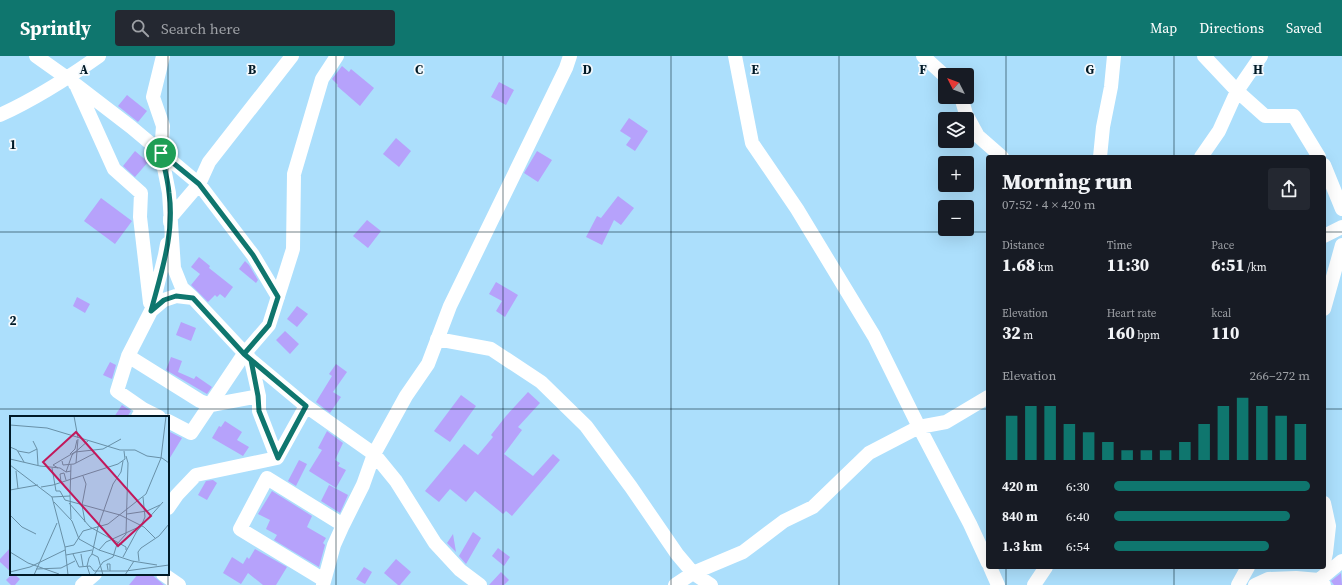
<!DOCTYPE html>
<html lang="en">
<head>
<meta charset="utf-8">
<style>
	:root { --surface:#171b24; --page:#242831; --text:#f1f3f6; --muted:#9ea1a6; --accent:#0f766e }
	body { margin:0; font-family:"Source Serif 4",serif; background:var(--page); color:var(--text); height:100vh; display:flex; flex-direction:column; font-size:15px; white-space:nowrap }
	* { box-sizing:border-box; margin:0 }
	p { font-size:13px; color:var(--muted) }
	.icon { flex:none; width:22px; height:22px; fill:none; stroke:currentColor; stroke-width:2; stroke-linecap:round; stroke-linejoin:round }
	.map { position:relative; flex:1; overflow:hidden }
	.sheet { position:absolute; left:986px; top:99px; width:340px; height:414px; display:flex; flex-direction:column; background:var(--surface); border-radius:4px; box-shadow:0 4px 16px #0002 }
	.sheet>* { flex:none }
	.needle { width:26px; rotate:312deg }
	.tools { position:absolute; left:938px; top:12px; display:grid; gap:8px }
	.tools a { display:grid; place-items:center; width:36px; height:36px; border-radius:4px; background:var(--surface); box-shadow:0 4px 16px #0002; font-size:20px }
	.pin { position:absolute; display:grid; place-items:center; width:34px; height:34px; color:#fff; margin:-17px; border:2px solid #fff; border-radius:50%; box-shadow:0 1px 4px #0007 }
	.round { display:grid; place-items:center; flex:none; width:42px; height:42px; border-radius:4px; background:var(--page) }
	.summary { display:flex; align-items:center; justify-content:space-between; height:68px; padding:0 16px }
	h1 { font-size:22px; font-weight:800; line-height:30px }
	.stats { display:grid; grid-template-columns:repeat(3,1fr); gap:6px; height:68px; padding:4px 16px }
	.stats div { display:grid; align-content:center }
	.stats b { font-size:17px; font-weight:800 }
	.stats small { font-size:11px; font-weight:400 }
	.stats p { font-size:11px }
	.chart { height:112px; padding:8px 16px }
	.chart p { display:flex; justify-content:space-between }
	.chart svg { width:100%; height:72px; margin-top:4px; stroke:var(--accent); stroke-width:6 }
	ul { padding:0 16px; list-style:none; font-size:13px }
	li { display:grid; grid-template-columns:64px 48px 1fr; align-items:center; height:30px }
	li i { height:10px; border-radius:5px; background:var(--accent) }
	header { display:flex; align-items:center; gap:24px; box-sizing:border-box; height:56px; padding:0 20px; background:var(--accent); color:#fff }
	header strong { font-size:19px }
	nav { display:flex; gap:22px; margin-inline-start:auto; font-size:14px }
	.search { width:280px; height:36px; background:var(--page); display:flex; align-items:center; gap:10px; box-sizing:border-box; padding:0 14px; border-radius:4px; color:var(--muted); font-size:15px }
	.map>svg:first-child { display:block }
	.building { fill:#b6a2fb }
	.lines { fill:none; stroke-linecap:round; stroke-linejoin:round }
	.street { stroke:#fff; stroke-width:14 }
	.route-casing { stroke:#fff; stroke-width:8 }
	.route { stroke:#0f766e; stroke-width:5 }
	.grid { fill:none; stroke:#011a27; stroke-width:1; stroke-opacity:0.55 }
	.inset-road { fill:none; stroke:#6890a7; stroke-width:1 }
	.view { fill:#c2185b; fill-opacity:0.15; stroke:#c2185b; stroke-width:2 }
	.inset-edge { fill:none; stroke:#011a27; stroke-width:2 }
	.grid-label { font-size:13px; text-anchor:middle; font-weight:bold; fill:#011a27; stroke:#f3f9fd; stroke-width:3.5; stroke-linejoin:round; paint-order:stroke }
</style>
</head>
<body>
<header>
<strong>Sprintly</strong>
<div class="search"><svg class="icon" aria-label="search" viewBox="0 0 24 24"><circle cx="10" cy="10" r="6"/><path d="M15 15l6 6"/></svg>Search here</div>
<nav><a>Map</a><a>Directions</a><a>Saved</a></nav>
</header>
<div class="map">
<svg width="1342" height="529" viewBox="0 0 1342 529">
	<rect width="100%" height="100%" fill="#acdffc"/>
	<path class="building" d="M342 10 349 16 351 13 374 32 360 50 337 30 338 29 332 23Z
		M499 26 514 34 506 49 491 41Z
		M127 39 147 55 138 66 118 50Z
		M629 62 648 75 635 95 626 89 631 82 620 75Z
		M396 82 411 95 399 111 383 98Z
		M135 95 148 106 135 121 123 110Z
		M537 95 552 104 538 126 524 117Z
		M618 140 634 152 621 169 614 164 602 189 586 181 597 160 601 162Z
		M101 142 132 165 115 188 84 165Z
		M367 164 381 175 368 192 353 180Z
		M199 201 210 210 209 212 233 231 225 242 220 238 217 241 215 239 208 246 191 229 200 218 191 211Z
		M245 205 249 209 258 224 256 227 239 213Z
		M496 226 518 239 505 261 496 255 502 245 489 238Z
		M77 241 90 248 85 257 73 250Z
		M297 250 308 258 297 271 287 263Z
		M181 266 196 272 191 285 176 279Z
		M285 275 299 288 290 298 276 284Z
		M171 301 182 305 178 316 194 323 196 320 212 331 207 338 166 314Z
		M110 306 116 309 112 323 103 319Z
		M336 308 347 316 333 336 341 341 330 357 316 346 332 320 329 318Z
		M528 336 540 347 518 371 522 374 504 398 533 420 553 398 560 404 512 460 506 455 503 458 475 435 466 446 450 433 439 446 425 435 464 388 478 399 493 381 491 379 506 360Z
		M461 339 476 350 450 386 434 375Z
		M122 349 131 355 127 361H114Z
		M225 365 242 376 237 384 249 391 243 400 212 382 219 370 221 371Z
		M168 375 182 382 168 405Z
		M327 375 343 387 335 404 340 407 338 410 346 414 336 432 309 415 322 394 318 392Z
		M299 404 307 408 296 430 288 425Z
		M213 424 217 427 207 444 198 439 206 425Z
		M329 429 348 439 340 457 321 445Z
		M272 435 312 460 307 471 326 482 323 487 325 489 319 511 274 484 277 479 266 473 270 464 258 458Z
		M473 476 481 482 466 508 459 500Z
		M453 478 456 496 447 487Z
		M11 491V516L0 506V503Z
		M498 492 510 501 504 510 492 500Z
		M255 493 287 511 276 529H263L248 517 241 528 223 517 232 501 243 508 247 501 249 503Z
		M396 503 411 516 400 529H398L384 517Z
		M364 511 372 516 365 528 356 523Z
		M501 516 509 524 504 529H489Z
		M1341 517 1342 529H1334L1331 525Z
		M12 518H14L20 523 15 529H11L6 524Z
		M138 518H151L164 529H129Z"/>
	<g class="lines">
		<path class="street" d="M36 0 67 22
			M163 0 153 41 163 70 161 97 169 137 174 212 182 232 193 242 251 304 259 340V355L277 402
			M735 0 752 87 797 153 874 280 919 371 970 468 988 507
			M923 0 945 20
			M1204 0 1237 35 1265 60H1294L1319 101
			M75 28 131 71 199 128 253 199 278 241
			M77 31 114 113 141 137 140 161 150 247
			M961 41 966 58 978 80 1002 101
			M0 59C35 43 68 22 99 0
			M1100 101 1103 71 1111 31 1114 0
			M1201 101 1219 75 1237 35 1261 0
			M1324 109 1342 153
			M170 166V162L199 128 209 106 292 0
			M1324 180 1342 171
			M1324 253 1342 189
			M151 255 164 244 176 240 193 242
			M437 283 491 293 541 326 586 370 631 431 677 498 693 517 711 529
			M128 300 200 345 211 349 259 340
			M251 304 306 350 374 398 396 425 435 487 460 514 480 529
			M143 353 159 361
			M138 361 143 353 117 335 128 300 151 255 165 199 167 188
			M168 365 191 377 244 298 269 269 293 193 294 118 322 23 337 0
			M1324 447 1329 470 1326 497 1324 506
			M168 452 177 439 196 419 277 402 306 350
			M990 511 998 529
			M163 518 179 529
			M324 524 240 473 267 422 343 469
			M1319 524 1342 505
			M82 529 95 518
			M323 529 334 489 343 469 363 429 374 398 406 340 428 308 450 250 566 12 570 0
			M675 529 693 517 743 496 784 465 813 451 869 397 919 371 946 366 988 341
			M1034 529 1046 511
			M1238 529 1248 511
			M1255 529 1268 523 1296 522 1319 524 1324 529"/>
	</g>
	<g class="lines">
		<defs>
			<path id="route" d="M161 97C164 110 168 124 169 137 175 177 161 217 151 255L164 244 176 240 193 242 244 298 306 350 278 402 259 355 258 340 251 304 244 298 269 269 278 241 253 199 199 128 161 97"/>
		</defs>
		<use href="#route" class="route-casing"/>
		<use href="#route" class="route"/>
	</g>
	<path class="grid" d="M168 0V361M336 0V529M503 0V529M671 0V529M839 0V529M1006 0V101M1174 0V101M0 176H988M1324 176H1342M0 353H988M1324 353H1342M1006 511V529M1174 511V529M168 518V529"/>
	<g transform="translate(10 360)">
		<rect width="159" height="159" fill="#acdffc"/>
		<path class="inset-road" d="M64 0 68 22M0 9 37 12 110 34H125L137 40 152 42 159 47M23 25 27 33 28 49M0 31 7 34 14 46M8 35 19 37 27 33M60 38 65 33 67 24M0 43 30 50 50 52 56 56 61 55M52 45 53 49 64 48 85 37M66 47 68 23M0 49 42 81 55 131 58 159M42 52 46 75H50L55 84 110 99 134 111 145 122M48 52 43 49 65 36 93 33 111 23M6 55 8 73M56 56 62 39 79 24M73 60 76 68 72 89 75 106M51 66 50 58 54 57 56 64M31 71 43 69 108 48 115 43 114 35M0 74 28 69M60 80 61 103M42 81 60 80 61 49M44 86 62 105 69 123 89 134 96 126 131 110 135 101 133 81M59 87 80 111 116 131V134M117 98 137 95 150 89M0 99 12 111 26 118M55 131 64 129 73 115 98 108 136 78 151 42 156 0M89 134 122 145 147 149M0 136 18 147 49 158M63 138 69 151 80 150 84 155H116L159 149M71 138 73 150M82 138 88 141 93 159M56 139 82 134M113 141 127 115 153 86M129 145 128 136 131 132 149 120 159 108M26 153 51 152 65 145M98 154 97 148H100V155M0 156 20 151 55 134M24 159 47 107M80 159 77 150 79 142 82 138 88 111 103 68 111 56 113 45M84 159 93 146 103 141 107 128 116 118 118 47 116 40M115 159 124 145"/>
		<path class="view" d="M66 16 141 100 108 130 33 46Z"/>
		<rect width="159" height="159" class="inset-edge"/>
	</g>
	<g class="grid-label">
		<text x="84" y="18">A</text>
		<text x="252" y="18">B</text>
		<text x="419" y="18">C</text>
		<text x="587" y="18">D</text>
		<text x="755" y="18">E</text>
		<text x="923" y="18">F</text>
		<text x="1090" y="18">G</text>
		<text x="1258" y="18">H</text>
		<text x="13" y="93">1</text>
		<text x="13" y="269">2</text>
	</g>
</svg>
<div class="tools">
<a><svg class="needle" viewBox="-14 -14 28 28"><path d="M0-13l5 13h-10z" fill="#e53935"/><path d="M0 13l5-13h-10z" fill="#9ea1a6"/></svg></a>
<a><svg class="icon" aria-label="layers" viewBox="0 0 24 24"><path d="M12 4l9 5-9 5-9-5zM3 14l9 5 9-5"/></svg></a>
<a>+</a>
<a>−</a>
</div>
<div class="pin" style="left:161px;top:97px;background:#1e9e55"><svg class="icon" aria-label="arrive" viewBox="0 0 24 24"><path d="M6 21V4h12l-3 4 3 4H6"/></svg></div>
<section class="sheet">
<div class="summary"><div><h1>Morning run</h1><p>07:52 · 4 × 420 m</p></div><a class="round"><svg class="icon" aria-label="share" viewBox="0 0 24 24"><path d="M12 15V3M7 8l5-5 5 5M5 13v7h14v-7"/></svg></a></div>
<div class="stats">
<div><p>Distance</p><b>1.68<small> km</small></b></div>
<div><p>Time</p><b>11:30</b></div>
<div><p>Pace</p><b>6:51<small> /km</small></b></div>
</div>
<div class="stats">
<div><p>Elevation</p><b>32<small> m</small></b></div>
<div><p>Heart rate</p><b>160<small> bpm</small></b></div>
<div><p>kcal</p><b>110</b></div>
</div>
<div class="chart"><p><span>Elevation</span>266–272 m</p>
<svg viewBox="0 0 160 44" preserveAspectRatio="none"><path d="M5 44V17M15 44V11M25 44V11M35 44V22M45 44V27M55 44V33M65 44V38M75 44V38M85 44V38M95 44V33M105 44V22M115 44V11M125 44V6M135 44V11M145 44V17M155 44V22"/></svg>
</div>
<ul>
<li><b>420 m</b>6:30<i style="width:100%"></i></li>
<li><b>840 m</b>6:40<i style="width:90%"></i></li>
<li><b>1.3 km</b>6:54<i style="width:79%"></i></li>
</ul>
</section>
</div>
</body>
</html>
